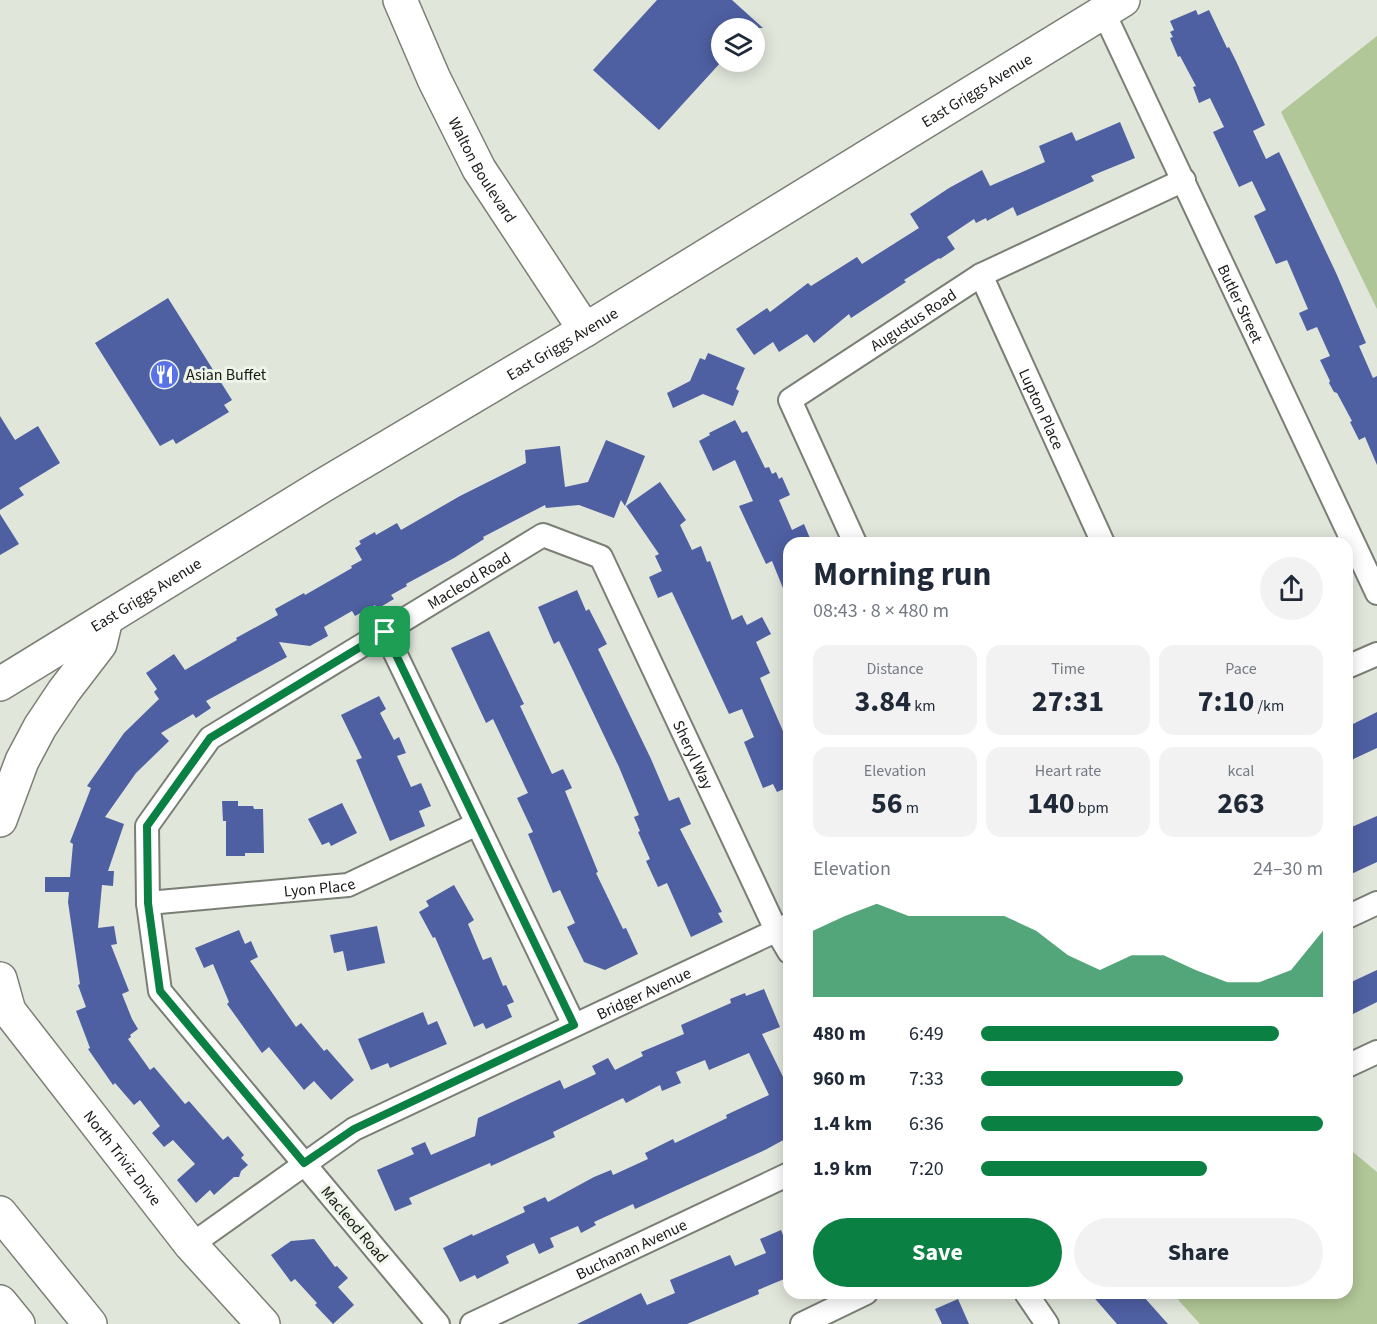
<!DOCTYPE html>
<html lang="en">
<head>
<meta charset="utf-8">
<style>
	:root { --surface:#fff; --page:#f2f2f3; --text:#1f2937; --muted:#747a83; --accent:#0b8043 }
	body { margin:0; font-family:"Source Sans 3",sans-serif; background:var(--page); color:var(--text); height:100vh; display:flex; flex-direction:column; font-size:22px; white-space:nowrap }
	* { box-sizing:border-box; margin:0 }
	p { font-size:20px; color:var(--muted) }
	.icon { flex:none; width:33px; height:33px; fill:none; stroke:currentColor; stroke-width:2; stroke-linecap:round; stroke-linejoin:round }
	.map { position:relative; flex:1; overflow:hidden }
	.drawer { position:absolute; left:783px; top:537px; width:570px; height:762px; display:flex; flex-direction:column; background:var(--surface); border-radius:18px; box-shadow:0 3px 15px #0003 }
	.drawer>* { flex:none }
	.tools { position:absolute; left:711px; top:18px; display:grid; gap:12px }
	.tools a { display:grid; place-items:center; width:54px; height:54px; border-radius:50%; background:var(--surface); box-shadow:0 3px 15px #0003; font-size:30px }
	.pin { position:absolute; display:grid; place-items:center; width:51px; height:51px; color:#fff; margin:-26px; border-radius:12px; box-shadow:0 3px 9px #0006 }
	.round { display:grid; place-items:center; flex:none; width:63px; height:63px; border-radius:32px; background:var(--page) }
	.overview { display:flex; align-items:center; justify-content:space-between; height:102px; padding:0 30px }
	h1 { font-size:33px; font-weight:700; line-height:45px }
	.figures { display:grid; grid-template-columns:repeat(3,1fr); gap:9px; height:102px; padding:6px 30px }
	.figures div { display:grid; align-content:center; border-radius:15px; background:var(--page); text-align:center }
	.figures b { font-size:30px; font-weight:700 }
	.figures small { font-size:16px; font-weight:400 }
	.figures p { font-size:16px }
	.chart { height:168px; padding:12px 30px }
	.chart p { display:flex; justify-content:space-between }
	.chart svg { width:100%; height:108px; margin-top:6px; fill:var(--accent); opacity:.7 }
	.cta { display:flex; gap:12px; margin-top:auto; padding:12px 30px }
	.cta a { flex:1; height:69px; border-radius:36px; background:var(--accent); color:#fff; font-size:24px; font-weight:700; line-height:69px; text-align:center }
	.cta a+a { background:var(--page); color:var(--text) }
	ul { padding:0 30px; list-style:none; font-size:20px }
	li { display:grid; grid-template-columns:96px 72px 1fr; align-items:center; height:45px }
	li i { height:15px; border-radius:8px; background:var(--accent) }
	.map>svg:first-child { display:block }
	.green { fill:#b1c797 }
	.building { fill:#4e5fa2 }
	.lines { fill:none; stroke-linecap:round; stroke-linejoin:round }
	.street-casing { stroke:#7a7f75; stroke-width:26 }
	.secondary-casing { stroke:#7a7f75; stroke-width:36 }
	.highway-casing { stroke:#7a7f75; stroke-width:36 }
	.street { stroke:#fff; stroke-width:22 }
	.secondary { stroke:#fff; stroke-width:33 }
	.highway { stroke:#fff; stroke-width:33 }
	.route-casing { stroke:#fff; stroke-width:12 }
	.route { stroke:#0b8043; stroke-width:8 }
	.labels { text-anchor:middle; stroke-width:6; stroke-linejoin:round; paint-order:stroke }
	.street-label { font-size:16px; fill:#181a16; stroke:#eef4e8 }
	.poi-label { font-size:16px; fill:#181a16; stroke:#eef4e8; text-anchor:start }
</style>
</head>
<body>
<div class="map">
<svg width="1377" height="1324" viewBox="0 0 1377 1324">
	<rect width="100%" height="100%" fill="#e1e6db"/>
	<path class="green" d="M1377 36V309L1281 112Z
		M1347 1147 1377 1172V1324H1200L1172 1293H1347Z"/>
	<path class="building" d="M657 0H732L763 28H722V61L659 130 593 70Z
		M1196 10 1198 15 1209 10 1227 48 1229 47 1236 61 1265 125 1253 131 1266 159 1279 152 1337 275 1366 343 1359 346 1373 378 1377 376V465L1365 437 1359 440 1350 422 1352 421 1337 393 1334 392 1329 383 1330 381 1320 360 1330 356 1317 327 1307 331 1299 313 1308 309 1287 260 1276 264 1254 216 1266 210 1252 181 1239 187 1213 132 1224 127 1210 98 1199 103 1193 87 1196 86 1180 56 1178 57 1170 38 1173 37 1170 32 1174 30 1170 21Z
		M1120 122 1135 158 1091 176 1094 181 1017 216 1013 207 987 221 986 218 976 223 974 219 947 237 955 249 940 259 939 258 904 280 906 282 851 318 849 314 814 343 807 334 779 352 773 342 754 355 736 329 767 308 770 312 808 283 811 286 857 257 862 264 919 228 910 214 949 188 982 170 990 186 1045 162 1039 146 1072 132 1076 141Z
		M168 298 232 400 224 405 229 412 176 444 173 439 160 446 95 343Z
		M708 353 745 368 736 389 739 391 733 406 703 394 673 408 667 393 690 381 700 358 705 360Z
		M0 416 15 440 38 426 60 463 19 488 24 495 0 510Z
		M735 420 742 433 747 431 765 468 769 467 772 474 776 472 779 479 782 477 790 495 779 500 792 530 804 524 812 543H789V603L772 561 766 564 739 506 753 501 735 460 713 471 699 441 710 435 709 433Z
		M606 440 645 456 625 506 621 500 614 518 579 505 546 508 545 505 483 537 484 539 454 558 406 584 407 586 391 595 394 599 377 609 375 605 355 616 352 611 324 627 328 636 310 646 279 642 287 657 206 701 211 708 196 718 193 714 161 733 169 741 136 773 105 817 124 824 108 871H114L113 886 102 885 98 928 114 926 117 944 111 945 129 991 122 994 132 1019 138 1029 130 1035 131 1037 128 1039 150 1070 154 1067 185 1104 189 1101 223 1140 228 1136 244 1155 241 1158 248 1165 241 1171 239 1177H234L214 1195 210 1190 196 1203 177 1180 195 1164 173 1140 164 1147 152 1133 160 1126 140 1100 134 1105 115 1083 113 1085 88 1049 90 1048 76 1011 86 1007 78 985 80 984 68 902 69 892H45V877H70L73 844 70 842 91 788 87 786 124 733 159 699 154 692 157 689 146 673 174 654 185 670 237 640 236 638 278 615 275 609 304 593 305 595 352 568 351 566 362 560 355 548 361 544 359 541 375 532 376 535 397 523 401 530 460 496 526 463 525 450 560 446 565 487 588 482Z
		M660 482 686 520 680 525 692 550 701 546 707 562 710 561 732 620 742 615 747 625 762 617 771 634 756 642 770 673 760 678 789 745V787L777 792 773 784 763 788 744 742 754 737 742 709 729 714 672 592 658 598 649 577 662 571 655 556 659 554 626 506Z
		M0 514 19 544 0 555Z
		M577 590 586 611 589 609 607 644 598 649 651 759 669 801 679 797 691 824 680 829 722 912 718 913 723 922 691 937 667 883 658 887 646 861 650 859 638 832 640 831 634 817 639 815 619 767 559 641 554 644 538 607Z
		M489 631 524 704 520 706 552 774 563 769 572 788 565 791 598 872 596 873 623 929 626 928 638 954 605 970 584 962 567 927 575 923 560 890 553 893 528 834 533 832 517 798 528 793 493 719 486 723 451 648Z
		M379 696 386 709 380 713 394 740 399 737 406 753 397 756 411 787 421 783 431 806 419 811 425 826 390 841 356 760 362 758 341 715Z
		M1377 712V748L1347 762V727Z
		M222 801H238V806H253L254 809H263L264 853H245V856H226V821H223Z
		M342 803 357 833 331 846 329 842 322 845 308 819Z
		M1377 816V862L1347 876V829Z
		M454 885 474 920 468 924 483 960 491 957 503 986 506 985 514 1002 507 1005 512 1017 486 1029 483 1023 474 1027 435 937 433 938 419 912 429 906 426 901Z
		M377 926 385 963 347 971 343 951 334 953 330 935Z
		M239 930 245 944 251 941 258 957 250 961 296 1027 301 1023 324 1051 327 1049 354 1080 331 1100 314 1081 304 1090 269 1047 262 1053 227 1004 229 1002 213 964 204 968 195 948Z
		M1377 970V1002L1347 1017V984Z
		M764 989 780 1027 762 1034 789 1089V1137L765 1150 635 1209 633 1204 594 1222 596 1225 581 1233 578 1226 550 1238 554 1247 539 1254 534 1243 506 1256 509 1263 477 1279 475 1275 460 1282 443 1248 472 1234 473 1236 525 1212 523 1207 545 1197 548 1202 594 1177 611 1170 613 1175 648 1159 645 1153 673 1139 675 1143 727 1118 726 1115 769 1095 749 1053 709 1070 705 1060 676 1072 681 1083 662 1091 660 1085 626 1103 623 1098 553 1132 555 1137 491 1166 490 1163 409 1198 412 1204 395 1211 377 1170 414 1154 411 1148 425 1142 431 1155 475 1136 478 1118 560 1080 564 1089 596 1074 592 1066 608 1058 615 1070 643 1056 641 1052 684 1034 681 1025 731 1003 730 999 745 993 746 996Z
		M423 1012 428 1025 437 1021 447 1044 390 1068 388 1063 371 1070 358 1039Z
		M781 1230 785 1240 789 1239V1277L758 1290 759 1294 687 1324H577L641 1293 647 1305 675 1293 670 1280 730 1255 735 1266 766 1253 760 1239Z
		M314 1239 335 1267 337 1266 348 1278 338 1287 354 1305 333 1324 315 1305 317 1303 295 1279 291 1282 271 1255 291 1241Z
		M1090 1293H1135L1140 1298 1143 1296 1168 1324H1117Z
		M958 1299 969 1324H942L935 1309Z"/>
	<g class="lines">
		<defs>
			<g id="street">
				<path id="s1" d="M1104 13 1377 593"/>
				<path id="s2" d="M981 275 1103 543"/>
				<path id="s3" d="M855 543 790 400 981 275 1184 180"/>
				<path d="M385 632 574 1025"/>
				<path d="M1347 667 1377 654"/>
				<path id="s4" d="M148 903 348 885 477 824"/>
				<path d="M1347 917 1377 903"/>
				<path d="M1347 1066 1377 1052"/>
				<path id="s5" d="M191 1245 354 1129 788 925"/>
				<path d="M1026 1293 1047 1324"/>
				<path id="s6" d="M438 1324 160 991 148 903 147 826 210 738 543 535 601 557 776 930 789 952"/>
				<path id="s7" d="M472 1324 789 1174"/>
				<path d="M802 1324 866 1293"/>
			</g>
			<g id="secondary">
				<path id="s8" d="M400 0 434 79 479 169 585 330"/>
				<path id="s9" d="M0 684 322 486 585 330 1123 0"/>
				<path d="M0 820 22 761 40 727 64 691 100 644 106 619"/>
				<path id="s10" d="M0 979 9 1011 191 1245 263 1324"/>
			</g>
			<path id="highway" d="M0 1213 90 1324
				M0 1302 18 1324"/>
		</defs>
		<use href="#street" class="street-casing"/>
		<use href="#secondary" class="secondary-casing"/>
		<use href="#highway" class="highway-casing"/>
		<use href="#street" class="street"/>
		<use href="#secondary" class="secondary"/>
		<use href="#highway" class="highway"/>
	</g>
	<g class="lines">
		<defs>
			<path id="route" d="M385 632 574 1025 354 1129 304 1163 160 991 148 903 147 826 210 738Z"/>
		</defs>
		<use href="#route" class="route-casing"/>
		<use href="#route" class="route"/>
	</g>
	<defs>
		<symbol id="restaurant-disc" viewBox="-11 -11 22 22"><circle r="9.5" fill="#5a72e8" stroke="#eef4e8"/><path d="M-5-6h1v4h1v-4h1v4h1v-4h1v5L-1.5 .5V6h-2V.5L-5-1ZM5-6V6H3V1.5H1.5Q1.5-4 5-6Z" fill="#fff"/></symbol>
	</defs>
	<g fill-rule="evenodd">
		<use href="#restaurant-disc" x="148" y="358" width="33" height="33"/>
	</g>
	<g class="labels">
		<g class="street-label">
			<text dy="6" stroke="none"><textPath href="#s9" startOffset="1143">East Griggs Avenue</textPath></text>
			<text dy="6" stroke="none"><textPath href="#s8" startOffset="189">Walton Boulevard</textPath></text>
			<text dy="6" stroke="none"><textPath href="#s1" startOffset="321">Butler Street</textPath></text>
			<text dy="6" stroke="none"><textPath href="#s3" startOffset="304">Augustus Road</textPath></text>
			<text dy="6" stroke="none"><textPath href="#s9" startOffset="657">East Griggs Avenue</textPath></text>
			<text dy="6" stroke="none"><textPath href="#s2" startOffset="147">Lupton Place</textPath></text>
			<text dy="6" stroke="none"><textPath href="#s6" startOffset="1011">Macleod Road</textPath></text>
			<text dy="6" stroke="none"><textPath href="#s9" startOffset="171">East Griggs Avenue</textPath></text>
			<text dy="6" stroke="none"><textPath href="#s6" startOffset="1378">Sheryl Way</textPath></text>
			<text dy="6" stroke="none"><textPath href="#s4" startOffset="172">Lyon Place</textPath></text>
			<text dy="6" stroke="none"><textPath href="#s5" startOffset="520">Bridger Avenue</textPath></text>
			<text dy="6" stroke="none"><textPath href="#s10" startOffset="219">North Triviz Drive</textPath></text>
			<text transform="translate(355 1224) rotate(50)" y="6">Macleod Road</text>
			<text dy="6" stroke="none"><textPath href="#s7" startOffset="176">Buchanan Avenue</textPath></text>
		</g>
		<g class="poi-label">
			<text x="186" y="380">Asian Buffet</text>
		</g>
	</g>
</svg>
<div class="tools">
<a><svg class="icon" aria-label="layers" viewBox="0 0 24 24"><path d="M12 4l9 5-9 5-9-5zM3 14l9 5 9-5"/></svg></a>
</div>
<div class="pin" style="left:385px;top:632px;background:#1e9e55"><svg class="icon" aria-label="arrive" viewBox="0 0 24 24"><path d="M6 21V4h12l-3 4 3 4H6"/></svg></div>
<section class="drawer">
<div class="overview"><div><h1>Morning run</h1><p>08:43 · 8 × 480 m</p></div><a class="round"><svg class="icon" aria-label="share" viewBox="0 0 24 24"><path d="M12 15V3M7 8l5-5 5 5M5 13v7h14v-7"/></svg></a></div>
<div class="figures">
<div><p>Distance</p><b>3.84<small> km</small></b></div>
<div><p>Time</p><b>27:31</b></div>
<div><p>Pace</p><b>7:10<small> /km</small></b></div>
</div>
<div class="figures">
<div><p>Elevation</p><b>56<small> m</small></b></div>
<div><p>Heart rate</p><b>140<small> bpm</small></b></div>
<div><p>kcal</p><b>263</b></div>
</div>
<div class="chart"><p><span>Elevation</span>24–30 m</p>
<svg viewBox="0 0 160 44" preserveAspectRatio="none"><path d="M0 44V17L10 11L20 6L30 11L40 11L50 11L60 11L70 17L80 27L90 33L100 27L110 27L120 33L130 38L140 38L150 33L160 17V44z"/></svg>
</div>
<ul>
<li><b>480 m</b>6:49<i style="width:87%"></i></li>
<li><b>960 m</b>7:33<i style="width:59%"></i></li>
<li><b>1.4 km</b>6:36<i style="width:100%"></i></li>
<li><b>1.9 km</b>7:20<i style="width:66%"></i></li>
</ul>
<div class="cta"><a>Save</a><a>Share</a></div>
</section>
</div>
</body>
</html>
